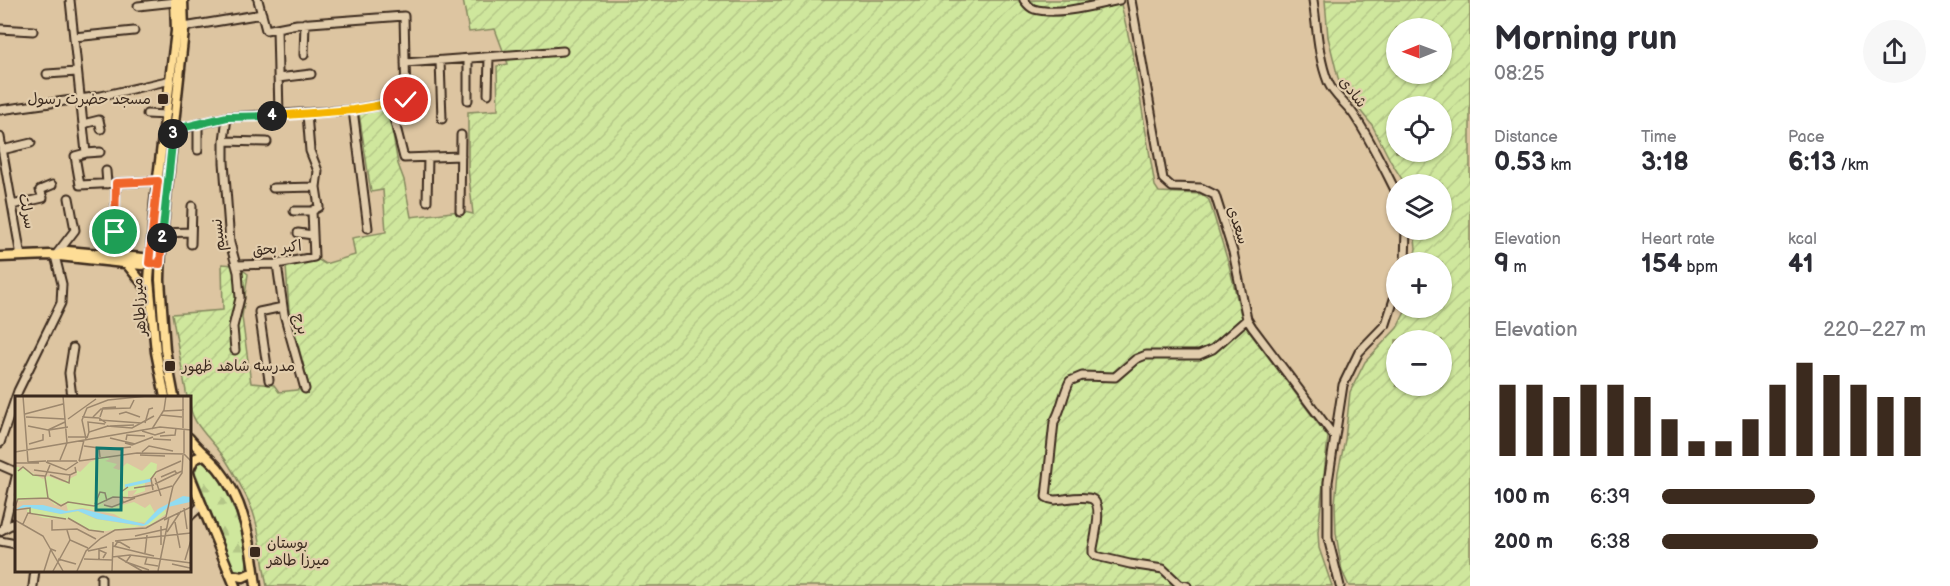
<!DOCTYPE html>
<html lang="en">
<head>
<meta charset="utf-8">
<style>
	:root { --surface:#fff; --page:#f7f7f7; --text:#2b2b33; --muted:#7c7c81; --accent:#3b2a1e }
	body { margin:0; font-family:"Balsamiq Sans","Playpen Sans Arabic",sans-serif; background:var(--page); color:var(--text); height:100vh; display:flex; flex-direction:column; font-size:22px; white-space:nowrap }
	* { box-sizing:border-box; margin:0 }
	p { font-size:20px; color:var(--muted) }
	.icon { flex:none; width:33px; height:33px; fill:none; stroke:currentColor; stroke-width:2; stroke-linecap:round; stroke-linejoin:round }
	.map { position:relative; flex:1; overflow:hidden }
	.side { display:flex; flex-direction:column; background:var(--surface); width:480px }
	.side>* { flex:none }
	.needle { width:39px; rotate:269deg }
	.tools { position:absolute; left:1386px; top:18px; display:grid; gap:12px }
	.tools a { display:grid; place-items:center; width:66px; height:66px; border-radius:50%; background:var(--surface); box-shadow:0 2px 4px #0004; font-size:30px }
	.pin { position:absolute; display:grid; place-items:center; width:51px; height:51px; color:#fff; margin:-26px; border:3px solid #fff; border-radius:50%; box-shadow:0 2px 6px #0007 }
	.km { position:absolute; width:30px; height:30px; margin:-15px; border-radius:50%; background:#222; color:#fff; font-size:16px; line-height:30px; text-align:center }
	.round { display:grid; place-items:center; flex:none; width:63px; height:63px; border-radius:32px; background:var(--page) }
	.summary { display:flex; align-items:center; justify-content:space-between; height:102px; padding:0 24px }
	h1 { font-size:33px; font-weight:700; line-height:45px }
	.stats { display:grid; grid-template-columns:repeat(3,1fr); gap:9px; height:102px; padding:6px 24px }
	.stats div { display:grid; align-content:center }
	.stats b { font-size:26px; font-weight:700 }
	.stats small { font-size:16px; font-weight:400 }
	.stats p { font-size:16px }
	.chart { height:168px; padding:12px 24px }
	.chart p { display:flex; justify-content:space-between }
	.chart svg { width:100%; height:108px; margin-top:6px; stroke:var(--accent); stroke-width:6 }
	ul { padding:0 24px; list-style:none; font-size:20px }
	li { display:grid; grid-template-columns:96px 72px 1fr; align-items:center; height:45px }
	li i { height:15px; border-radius:8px; background:var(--accent) }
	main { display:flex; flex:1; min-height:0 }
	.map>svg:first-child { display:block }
	.forest { fill:url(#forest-firs); stroke:#85885e; stroke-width:1.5 }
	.garden { fill:url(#garden-furrows); stroke:#85885e; stroke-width:1.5; fill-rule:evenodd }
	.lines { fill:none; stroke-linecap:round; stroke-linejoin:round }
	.minor-casing { stroke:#3b2a1e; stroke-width:11 }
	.major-casing { stroke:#3b2a1e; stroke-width:13 }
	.minor { stroke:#e2cdac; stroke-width:7 }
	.major { stroke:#fedd96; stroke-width:8 }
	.split-1-casing { stroke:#fff; stroke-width:12 }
	.split-2-casing { stroke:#fff; stroke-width:12 }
	.split-3-casing { stroke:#fff; stroke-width:12 }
	.split-4-casing { stroke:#fff; stroke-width:12 }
	.split-5-casing { stroke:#fff; stroke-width:12 }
	.split-6-casing { stroke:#fff; stroke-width:12 }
	.split-1 { stroke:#f0652b; stroke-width:8 }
	.split-2 { stroke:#f0652b; stroke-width:8 }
	.split-3 { stroke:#22a559; stroke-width:8 }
	.split-4 { stroke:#22a559; stroke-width:8 }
	.split-5 { stroke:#f5b400; stroke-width:8 }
	.split-6 { stroke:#f5b400; stroke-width:8 }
	.poi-dot { fill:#3b2a1e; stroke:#e2cdac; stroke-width:2 }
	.labels { text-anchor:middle; stroke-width:4.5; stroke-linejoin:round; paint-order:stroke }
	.street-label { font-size:15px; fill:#3b2a1e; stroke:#e2cdac }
	.poi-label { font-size:15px; fill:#3b2a1e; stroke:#e2cdac; text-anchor:start }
	.inset-river { fill:none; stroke:#91dcf2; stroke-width:3 }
	.inset-road { fill:none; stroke:#9c876d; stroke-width:1.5 }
	.view { fill:#0f766e; fill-opacity:0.15; stroke:#0f766e; stroke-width:3 }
	.inset-edge { fill:none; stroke:#3b2a1e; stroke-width:3 }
</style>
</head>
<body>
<main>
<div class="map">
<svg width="1470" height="586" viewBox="0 0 1470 586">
	<defs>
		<pattern id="forest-firs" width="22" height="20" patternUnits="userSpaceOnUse" patternTransform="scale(1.5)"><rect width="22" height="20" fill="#cfe79d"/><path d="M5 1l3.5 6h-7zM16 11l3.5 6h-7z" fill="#b3c687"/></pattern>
		<pattern id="garden-furrows" width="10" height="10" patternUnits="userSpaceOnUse" patternTransform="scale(1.5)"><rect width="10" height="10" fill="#cfe79d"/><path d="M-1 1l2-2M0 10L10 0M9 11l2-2" fill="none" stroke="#b3c687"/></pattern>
	</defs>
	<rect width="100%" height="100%" fill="#ddc5a1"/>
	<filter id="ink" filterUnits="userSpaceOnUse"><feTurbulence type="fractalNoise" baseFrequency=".0167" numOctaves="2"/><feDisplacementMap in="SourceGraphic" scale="12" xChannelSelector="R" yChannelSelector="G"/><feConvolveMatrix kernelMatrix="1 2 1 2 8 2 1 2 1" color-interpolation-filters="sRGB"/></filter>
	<g filter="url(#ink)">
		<path class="forest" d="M205 462C210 468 216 474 220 480 231 498 254 553 245 571H234L195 472 198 463Z"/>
		<path class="garden" d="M463 0H1120L1133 56 1155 186 1159 192 1201 194 1209 200 1229 265 1241 315 1248 330 1328 437 1318 532 1319 548 1332 586H267C261 558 261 526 248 500 240 484 231 466 220 452 206 434 189 421 189 397H187L172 314 223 310 222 264 236 265 248 274 242 317 251 383 274 385 279 392 305 389 308 383 289 310 286 266 314 257 325 264 355 255 352 238 386 232 383 190 371 192 359 113 388 107 398 164 404 180 411 217 460 211 473 214 468 168V112L498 110 497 66 508 64 495 29 469 32Z
			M1325 0H1470V586H1349L1342 571 1336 533 1335 504 1338 472 1345 440 1350 392 1365 362 1397 328 1407 308H1442V262H1414L1416 248 1414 230H1442V184H1405L1391 162 1372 125 1340 86 1328 37ZM1396 28H1442V74H1396ZM1396 106H1442V152H1396ZM1396 340H1442V386H1396Z"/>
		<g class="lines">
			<defs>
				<path id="minor" d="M70 0 86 153 75 156 80 185 158 181
					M1024 0C1027 4 1030 8 1034 9 1058 16 1095 5 1119 0
					M1131 0 1163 179 1172 187 1201 188 1215 195 1233 252 1247 319 1252 327 1334 436
					M1313 0C1317 27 1318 57 1328 82 1334 96 1346 103 1354 115 1370 139 1383 166 1396 192
					M138 6 175 2
					M184 27 262 14
					M277 28 279 116
					M0 29 33 31
					M74 37 134 31
					M304 55 305 23
					M468 59V100
					M440 61 442 119
					M405 63 563 51
					M47 74 77 72
					M278 78 311 74
					M488 94 489 57
					M390 103 404 158 461 156
					M0 110 101 96 171 80
					M353 110 368 228
					M147 114 166 115
					M227 117 224 141V162L230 243 238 272 240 298 233 327 235 350
					M83 124 99 120 101 129
					M198 124V150
					M173 131 227 117 353 110 406 100 404 16 297 24 266 30 258 0
					M0 137 21 256
					M224 141 267 142
					M2 150 31 143
					M86 153 100 152
					M106 171 107 184
					M273 188 316 187
					M427 201 428 157
					M12 205 43 198 40 190 52 185
					M294 211H312
					M460 211 461 135
					M115 232 116 183
					M162 233 191 232
					M298 233 313 235
					M191 244 192 206
					M1405 262 1406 230
					M277 264 284 314 305 389
					M236 265 277 264 314 257 312 211 319 207 316 187 318 171 310 151 307 114
					M269 380 259 312 283 307
					M72 397 69 373 73 348
					M0 443 18 391 61 303 62 284 55 256 75 230 69 198
					M0 465 16 472
					M189 517 202 505
					M4 528 16 477
					M0 531 16 522
					M0 541 16 544
					M101 578V586
					M33 586 35 570
					M1187 586 1179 584 1163 569 1130 564 1096 556 1093 553V548C1095 538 1103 504 1092 499 1085 496 1072 498 1064 499 1057 500 1052 501 1046 497L1054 422C1062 409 1063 394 1070 381L1082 376 1115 377 1136 359 1146 355H1199L1213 349 1247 319
					M1340 586 1328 538V482L1343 385 1359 352 1386 324 1396 293"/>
				<path id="major" d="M0 257 50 255 142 265 149 263 143 258 67 251 55 256
					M126 263 148 290
					M165 397 156 352 149 280 155 202 176 31 175 0
					M174 397 165 350 160 280 161 244 184 31 183 0
					M189 438C198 449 209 458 218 468 245 501 251 545 256 586
					M189 469 194 459 204 455
					M189 474 235 586
					M231 575 243 577 254 572"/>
			</defs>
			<use href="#minor" class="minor-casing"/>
			<use href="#major" class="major-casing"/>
			<use href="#minor" class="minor"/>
			<use href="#major" class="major"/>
		</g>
	</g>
	<g class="lines" filter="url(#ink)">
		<defs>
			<path id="split-1" d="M115 232 116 183 158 181 156 196"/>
			<path id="split-2" d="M156 196 149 263 160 264 162 238"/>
			<path id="split-3" d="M162 238 173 134"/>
			<path id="split-4" d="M173 134V130L227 117 272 116"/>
			<path id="split-5" d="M272 116 353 110 376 106"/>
			<path id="split-6" d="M376 106 406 100"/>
		</defs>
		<use href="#split-1" class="split-1-casing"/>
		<use href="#split-2" class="split-2-casing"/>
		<use href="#split-3" class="split-3-casing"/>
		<use href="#split-4" class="split-4-casing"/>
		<use href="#split-5" class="split-5-casing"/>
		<use href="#split-6" class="split-6-casing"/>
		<use href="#split-1" class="split-1"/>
		<use href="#split-2" class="split-2"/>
		<use href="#split-3" class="split-3"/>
		<use href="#split-4" class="split-4"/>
		<use href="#split-5" class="split-5"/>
		<use href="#split-6" class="split-6"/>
	</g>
	<g class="poi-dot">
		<rect x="157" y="93" width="12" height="12" rx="3"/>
		<rect x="164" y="360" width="12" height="12" rx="3"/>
		<rect x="249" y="546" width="12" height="12" rx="3"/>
	</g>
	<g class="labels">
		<g class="street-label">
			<text transform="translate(1353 92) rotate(52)" y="5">شادی</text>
			<text transform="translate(27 211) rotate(79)" y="5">سرلت</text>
			<text transform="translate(1238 225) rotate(72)" y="5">سعدی</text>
			<text transform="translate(218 235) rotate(-96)" y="5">نسیم</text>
			<text transform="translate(277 248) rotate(-6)" y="5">اکبر بحق</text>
			<text transform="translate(139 307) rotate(-94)" y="5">میرزاطاهر</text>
			<text transform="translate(301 324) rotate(75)" y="5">برج</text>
		</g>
		<g class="poi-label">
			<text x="151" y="104" text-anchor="end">مسجد حضرت رسول</text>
			<text x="182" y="371">مدرسه شاهد ظهور</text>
			<text x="267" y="548">بوستان<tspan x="267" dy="17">میرزا طاهر</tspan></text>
		</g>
	</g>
	<g transform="translate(15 396)">
		<rect width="176" height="176" fill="#ddc5a1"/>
		<path d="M13 111 46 118 63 115 81 123 127 130 150 111 151 118 135 129 91 135 75 134 54 123 29 122 12 116Z" fill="#cfe79d"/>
		<path d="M90 60 95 63 90 65 102 68 98 72 104 74 112 67 127 75 136 66 142 68 141 79 130 85V95L118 99 122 94 113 95V101H98L87 108 95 112 119 106 130 112 135 108 140 117 132 127 111 125 99 118 67 112 53 115 51 107 40 109 33 102 1 105 0 71H4L6 76 7 71 28 83 33 80 48 86 62 79 61 74 65 76 75 66Z" fill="#cfe79d"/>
		<path d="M168 100 175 101V106L153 111 133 128 128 130 82 123 63 115 46 118 11 111 0 114 8 109H28L51 115 67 113 129 128 143 113Z" fill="#91dcf2"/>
		<path class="inset-river" d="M110 90 136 84"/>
		<path class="inset-road" d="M8 0 13 66M48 0 52 47M168 0V32M148 15 169 14M10 18 48 8M104 18 111 16 125 21M146 19 167 21M11 21 50 23M67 21 84 22 91 27M78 21 86 13 115 12 119 4M85 21 88 12 101 11M53 23 81 3M84 24 126 27M130 27 134 13 138 12M13 30 33 34 50 26M92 30 117 32 139 20M95 30 119 29M137 33 149 14 151 0M127 35 140 39 150 36M74 37 73 26 90 28M145 40 160 39 161 32M35 41 34 34 53 31M53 41H72M72 42 74 36 93 30M95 42 120 48M71 43 67 24 72 12 93 4 132 0M138 43 156 44M111 44 112 39 130 40M110 47 117 49 138 41M14 48 28 44V38M69 50 84 52 85 61M96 53 116 51M0 56 145 31 176 34M127 56 134 50 158 55M169 57V34M125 59 150 60M45 64 52 47M32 65H62M64 65 122 57 169 58 176 65M64 65 69 44M13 66 31 65M31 66 51 74 63 66M0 67H24M19 74 55 79 61 76 60 71M3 75 8 71 18 79 30 80M35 79 54 87 55 78M146 81 160 75 162 78M140 82 146 100M140 88 167 75M119 92 139 89M138 94 136 83 141 76 166 65M33 102 46 110 53 106 79 110 98 101 120 102M33 102 30 81 35 69M116 102 157 90M108 107 106 96 113 91M80 108 85 96 90 97 92 105M89 109 97 111 120 102M0 111 3 103 33 102M169 112 172 133M0 114 15 112V117M53 122 74 134 89 136M0 124 28 140 48 175M37 124V134L62 133 81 143M149 124 176 111M160 126 165 152M8 128 13 117 51 123M52 134 55 144 73 152M152 136 166 115M120 140 151 133M100 145 176 137M146 149V130M98 150 139 160M100 150 103 145 115 152M73 155 92 151M130 157 132 139M116 159 111 166 134 174M97 161 115 159 176 167M103 161 127 175M132 161 130 168 143 170M43 163 61 168M69 163 97 164M84 163V154L91 157 88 162M170 164 176 144M157 168 175 172M29 175 36 153 41 155M38 175 55 144M62 175 71 155 86 142 100 134 131 132 151 121 158 90 167 77 168 59M97 175 98 146M143 175 154 121"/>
		<path class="view" d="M82 52 107 53 106 114H81Z"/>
		<rect width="176" height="176" class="inset-edge"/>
	</g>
</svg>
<div class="tools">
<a><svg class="needle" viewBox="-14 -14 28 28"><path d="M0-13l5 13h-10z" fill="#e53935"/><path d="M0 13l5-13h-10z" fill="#7c7c81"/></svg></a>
<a><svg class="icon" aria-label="locate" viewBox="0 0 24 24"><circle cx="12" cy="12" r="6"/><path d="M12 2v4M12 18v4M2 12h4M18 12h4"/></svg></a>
<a><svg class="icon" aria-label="layers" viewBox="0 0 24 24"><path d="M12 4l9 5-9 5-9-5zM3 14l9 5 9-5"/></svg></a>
<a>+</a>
<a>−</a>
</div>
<div class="pin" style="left:115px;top:232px;background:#1e9e55"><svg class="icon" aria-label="arrive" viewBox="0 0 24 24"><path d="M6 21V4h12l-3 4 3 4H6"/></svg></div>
<div class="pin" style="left:406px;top:100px;background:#d93025"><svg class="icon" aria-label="check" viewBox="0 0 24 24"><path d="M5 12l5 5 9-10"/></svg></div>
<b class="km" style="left:162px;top:238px">2</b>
<b class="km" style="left:173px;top:134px">3</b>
<b class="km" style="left:272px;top:116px">4</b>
</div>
<section class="side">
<div class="summary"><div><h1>Morning run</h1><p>08:25</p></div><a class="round"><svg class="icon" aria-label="share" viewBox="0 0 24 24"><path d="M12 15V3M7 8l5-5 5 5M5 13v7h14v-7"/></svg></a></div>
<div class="stats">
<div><p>Distance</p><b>0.53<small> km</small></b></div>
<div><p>Time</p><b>3:18</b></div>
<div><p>Pace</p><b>6:13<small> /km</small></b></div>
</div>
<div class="stats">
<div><p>Elevation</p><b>9<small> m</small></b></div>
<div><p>Heart rate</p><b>154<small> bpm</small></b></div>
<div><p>kcal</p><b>41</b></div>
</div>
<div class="chart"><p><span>Elevation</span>220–227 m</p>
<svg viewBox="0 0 160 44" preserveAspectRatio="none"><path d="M5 44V15M15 44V15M25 44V20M35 44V15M45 44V15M55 44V20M65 44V29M75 44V38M85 44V38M95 44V29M105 44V15M115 44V6M125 44V11M135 44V15M145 44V20M155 44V20"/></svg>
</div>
<ul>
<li><b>100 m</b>6:39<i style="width:58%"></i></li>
<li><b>200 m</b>6:38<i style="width:59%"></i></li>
</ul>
</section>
</main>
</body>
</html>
